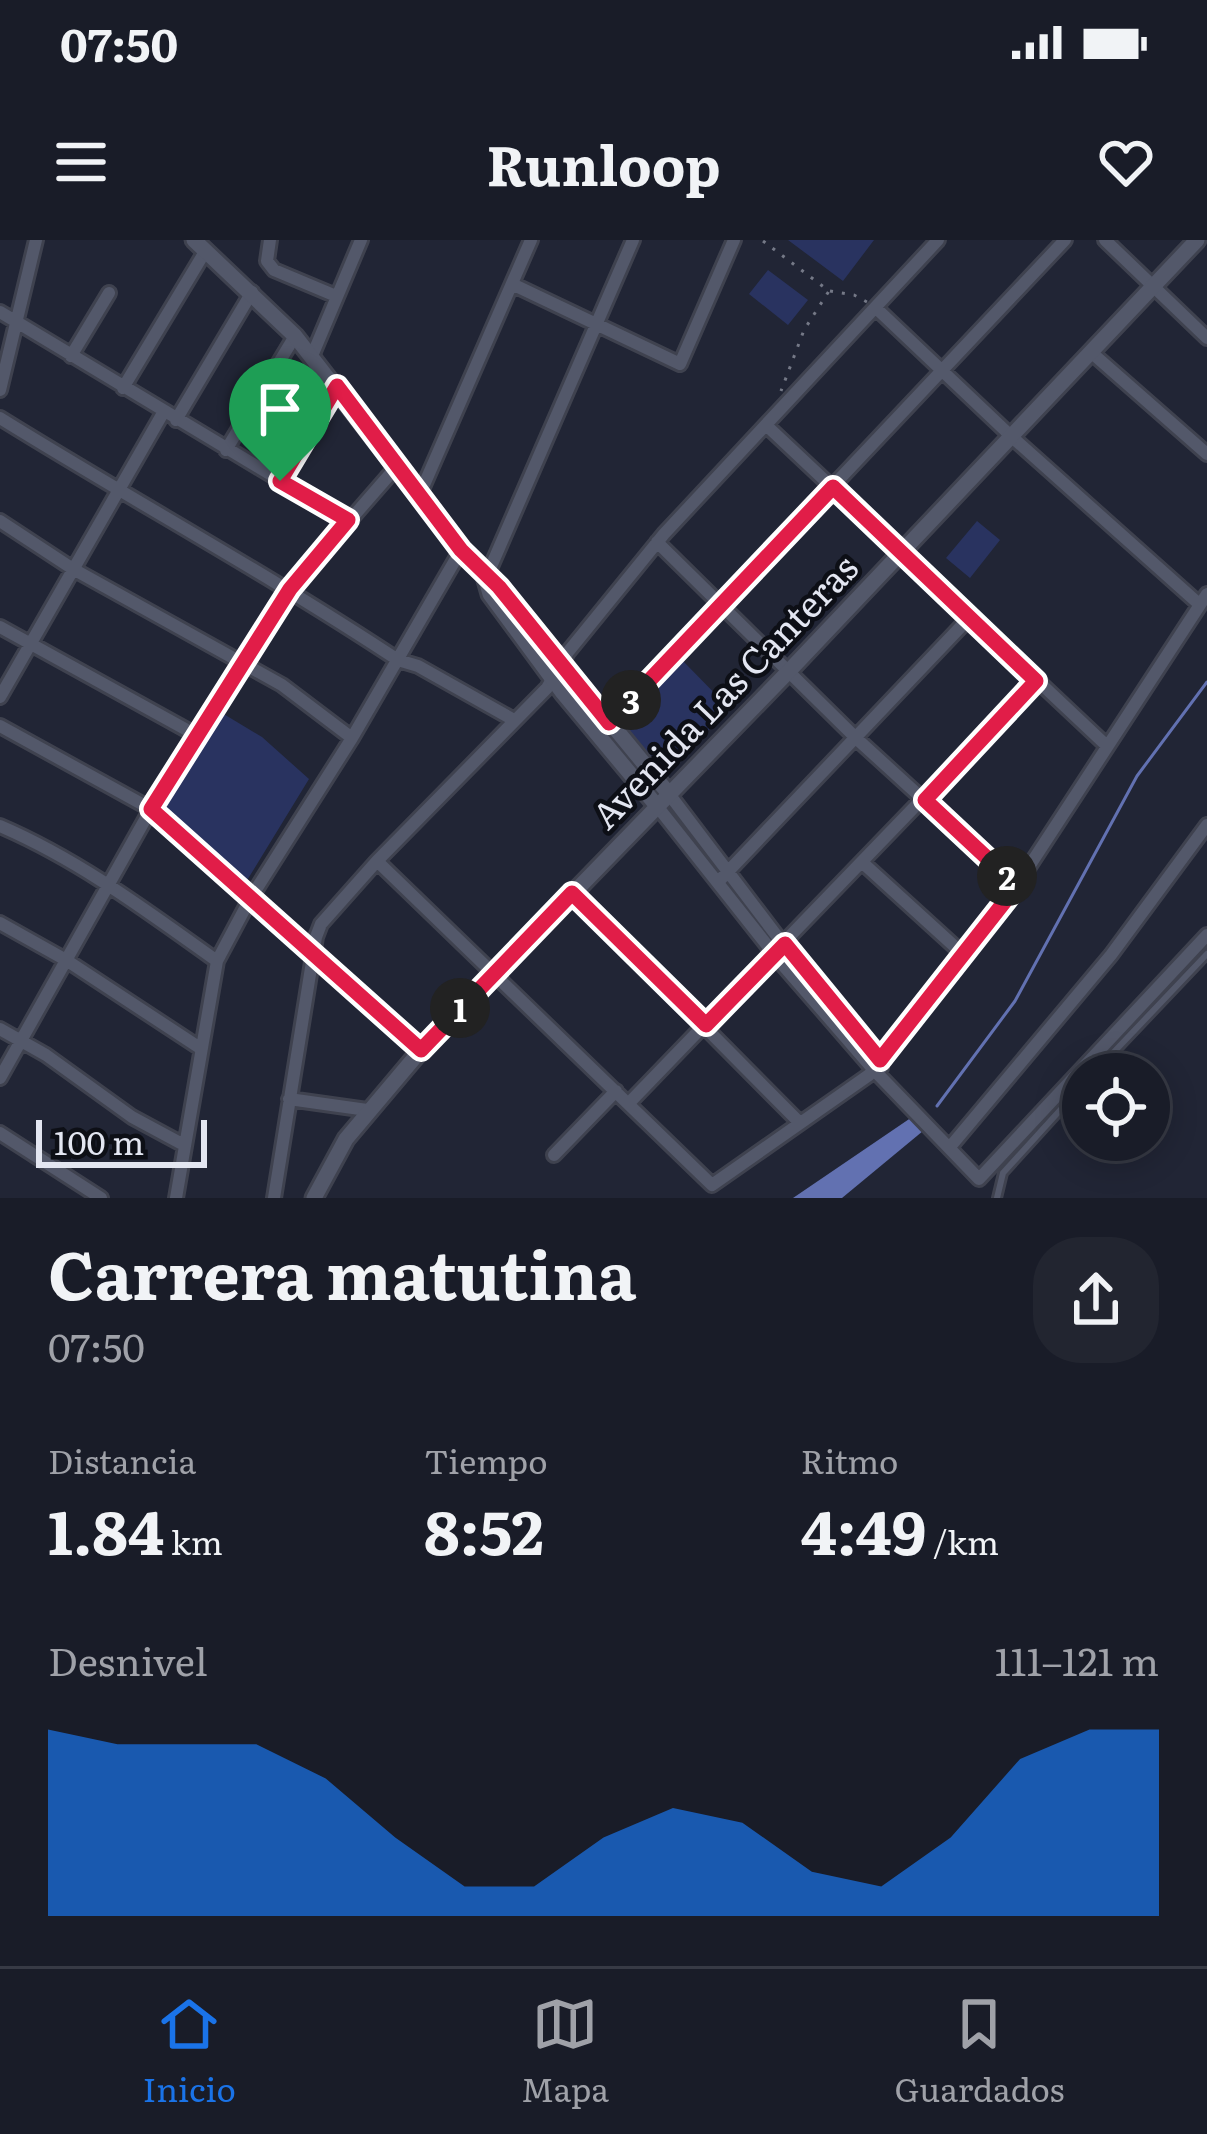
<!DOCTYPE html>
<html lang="es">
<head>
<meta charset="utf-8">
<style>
	:root { --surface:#191c28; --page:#222530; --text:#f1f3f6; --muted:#9fa1a8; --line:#373a45; --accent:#1a73e8 }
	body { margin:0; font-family:Literata,serif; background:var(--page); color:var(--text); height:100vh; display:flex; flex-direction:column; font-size:45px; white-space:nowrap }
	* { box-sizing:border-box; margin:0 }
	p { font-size:39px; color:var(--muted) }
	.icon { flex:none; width:66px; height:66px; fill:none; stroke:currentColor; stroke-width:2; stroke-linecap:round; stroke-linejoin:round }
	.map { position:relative; height:958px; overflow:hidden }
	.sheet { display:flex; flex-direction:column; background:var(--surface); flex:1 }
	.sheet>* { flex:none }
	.controls { position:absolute; left:1062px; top:813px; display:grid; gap:24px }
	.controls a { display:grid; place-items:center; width:108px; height:108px; border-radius:50%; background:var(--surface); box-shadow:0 6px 30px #0003,0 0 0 3px var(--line); font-size:60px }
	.scale { position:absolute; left:36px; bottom:30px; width:171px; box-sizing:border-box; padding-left:12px; border:6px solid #e3e6f1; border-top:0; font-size:33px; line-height:42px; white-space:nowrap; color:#e3e6f1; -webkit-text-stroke:9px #0d0f16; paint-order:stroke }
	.pin { position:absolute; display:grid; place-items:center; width:102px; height:102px; color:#fff; margin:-123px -51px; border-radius:50% 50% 50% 0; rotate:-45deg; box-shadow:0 0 12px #0007 }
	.pin .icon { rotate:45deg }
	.km { position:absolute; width:60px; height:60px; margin:-30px; border-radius:50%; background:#222; color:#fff; font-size:33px; line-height:60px; text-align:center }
	.round { display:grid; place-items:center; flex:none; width:126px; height:126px; border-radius:48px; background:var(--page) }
	.overview { display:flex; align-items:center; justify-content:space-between; height:204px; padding:0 48px }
	h1 { font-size:66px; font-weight:700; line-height:90px }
	.metrics { display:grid; grid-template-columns:repeat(3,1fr); gap:18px; height:204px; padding:12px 48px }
	.metrics div { display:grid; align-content:center }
	.metrics b { font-size:60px; font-weight:700 }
	.metrics small { font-size:33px; font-weight:400 }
	.metrics p { font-size:33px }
	.chart { height:336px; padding:24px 48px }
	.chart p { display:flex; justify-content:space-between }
	.chart svg { width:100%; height:216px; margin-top:12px; fill:var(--accent); opacity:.7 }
	.status { display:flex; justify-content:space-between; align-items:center; height:84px; padding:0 60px; background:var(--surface); direction:ltr }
	.status svg { height:33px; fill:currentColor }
	header { display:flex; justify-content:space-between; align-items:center; height:156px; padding:0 48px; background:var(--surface); font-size:54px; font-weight:700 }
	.menu { display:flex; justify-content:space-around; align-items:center; height:168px; border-top:3px solid var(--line); background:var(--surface); font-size:33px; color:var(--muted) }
	.menu a { display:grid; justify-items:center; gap:6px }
	.menu .selected { color:var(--accent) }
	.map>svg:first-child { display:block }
	.green { fill:#293360 }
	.water { fill:#6271b1 }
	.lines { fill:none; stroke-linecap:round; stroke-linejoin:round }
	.stream { stroke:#6271b1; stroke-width:3 }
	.service-casing { stroke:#3f424f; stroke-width:12 }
	.minor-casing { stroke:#3f424f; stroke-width:18 }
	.tertiary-casing { stroke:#3f424f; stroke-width:21 }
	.path { stroke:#757987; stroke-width:3; stroke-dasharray:3 9; stroke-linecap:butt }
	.service { stroke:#53586a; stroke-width:6 }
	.minor { stroke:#53586a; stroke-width:12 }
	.tertiary { stroke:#53586a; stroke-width:15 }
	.route-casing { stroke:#fff; stroke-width:24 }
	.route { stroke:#e11d48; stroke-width:15 }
	.labels { text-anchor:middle; stroke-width:9; stroke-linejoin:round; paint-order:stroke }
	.street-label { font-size:36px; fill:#e3e6f1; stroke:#0d0f16 }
</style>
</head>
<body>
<div class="status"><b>07:50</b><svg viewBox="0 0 49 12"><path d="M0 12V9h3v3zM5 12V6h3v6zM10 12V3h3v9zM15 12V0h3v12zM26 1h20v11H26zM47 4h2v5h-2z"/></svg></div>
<header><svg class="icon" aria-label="menu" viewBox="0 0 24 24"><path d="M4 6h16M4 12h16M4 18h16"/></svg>Runloop<svg class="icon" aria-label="heart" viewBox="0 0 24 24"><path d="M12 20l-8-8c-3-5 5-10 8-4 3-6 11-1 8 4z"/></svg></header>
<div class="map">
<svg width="1207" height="958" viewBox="0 0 1207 958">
	<rect width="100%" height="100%" fill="#212535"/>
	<path class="green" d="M788 0H874L843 41Z
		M768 30 808 60 788 85 749 54Z
		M977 281 1000 300 970 338 946 318Z
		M682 420 730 469 665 533 620 481Z
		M222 473 262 497 309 539 246 642 161 570Z"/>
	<path class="water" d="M918 873 929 886 842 958H793Z"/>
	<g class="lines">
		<path class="stream" d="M937 866 1015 761 1137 536 1207 442"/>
		<defs>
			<path id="service" d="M1093 834 1207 714
				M997 958 1003 933 1083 845"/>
			<path id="minor" d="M270 0 267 21 274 30 336 56
				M1105 0 1207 98
				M512 44 680 124 734 0
				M876 68 1012 197 1199 364
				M0 72 348 281
				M1092 113 1207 214
				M71 116 109 53
				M312 116 361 0
				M123 148 206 10
				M0 150 36 0
				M0 178C132 260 268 334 398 420L418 426 514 480
				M176 180 252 52
				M767 186 1107 506
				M226 210 295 96
				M280 241 337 146
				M420 254 531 0
				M0 281 73 329 282 445 352 498
				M657 302 857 499 1017 645
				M486 338 633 0
				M0 387 196 495
				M0 457 163 173
				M0 486 151 569 421 810
				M599 494 1065 0
				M669 554 792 716 880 820 881 828
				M657 566 782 724 873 829 979 939 1207 695
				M0 586C79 620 147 671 217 721
				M377 621 712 945 869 835 1017 645 1207 354
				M864 624 964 715
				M719 641 970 377
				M572 653 800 883
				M0 683 66 720 200 808
				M0 789 46 815 132 877 184 905
				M0 838 151 569 290 349 398 225
				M289 859 367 870
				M629 863 1036 441
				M0 893 101 958
				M950 907 1111 715 1207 585
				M554 915 616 851
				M176 958 217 721 250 659 352 498 461 310
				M274 958 316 697 321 684 377 621 547 448 568 412 664 294 938 0"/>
			<path id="tertiary" d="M194 0 295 96 461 310 499 347 669 554
				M486 340 490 354 563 453 657 566
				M314 958 346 899 421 810 789 431 1197 0"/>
		</defs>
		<use href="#service" class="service-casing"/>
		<use href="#minor" class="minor-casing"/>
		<use href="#tertiary" class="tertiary-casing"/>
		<path class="path" d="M763 1 829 51 804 90 781 151
			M830 51 854 55 867 62"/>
		<use href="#service" class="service"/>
		<use href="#minor" class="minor"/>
		<use href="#tertiary" class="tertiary"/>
	</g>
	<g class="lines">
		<defs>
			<path id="route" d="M337 146 461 310 499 347 609 483 833 247 1036 441 925 560 1017 646 880 820 785 704 706 785 572 653 421 810 151 569 290 349 348 280 280 241Z"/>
		</defs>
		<use href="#route" class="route-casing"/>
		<use href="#route" class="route"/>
	</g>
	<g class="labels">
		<g class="street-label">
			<text transform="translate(725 452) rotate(-46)" y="13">Avenida Las Canteras</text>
		</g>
	</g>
</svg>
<div class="controls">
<a><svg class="icon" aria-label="locate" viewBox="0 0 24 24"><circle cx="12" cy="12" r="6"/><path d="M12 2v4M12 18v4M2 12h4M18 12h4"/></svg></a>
</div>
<div class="scale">100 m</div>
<div class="pin" style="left:280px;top:241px;background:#1e9e55"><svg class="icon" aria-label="arrive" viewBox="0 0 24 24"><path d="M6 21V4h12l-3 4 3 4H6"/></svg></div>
<b class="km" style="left:460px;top:768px">1</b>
<b class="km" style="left:1007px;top:636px">2</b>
<b class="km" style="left:631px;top:460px">3</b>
</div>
<section class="sheet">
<div class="overview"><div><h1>Carrera matutina</h1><p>07:50</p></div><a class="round"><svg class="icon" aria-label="share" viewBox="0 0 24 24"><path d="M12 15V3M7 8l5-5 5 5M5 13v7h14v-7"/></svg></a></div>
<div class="metrics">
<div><p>Distancia</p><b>1.84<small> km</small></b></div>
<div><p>Tiempo</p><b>8:52</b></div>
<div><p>Ritmo</p><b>4:49<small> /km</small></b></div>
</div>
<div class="chart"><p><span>Desnivel</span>111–121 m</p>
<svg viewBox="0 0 160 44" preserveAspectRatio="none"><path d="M0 44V6L10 9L20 9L30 9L40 16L50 28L60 38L70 38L80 28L90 22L100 25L110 35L120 38L130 28L140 12L150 6L160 6V44z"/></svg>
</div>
</section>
<nav class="menu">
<a class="selected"><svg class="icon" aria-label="home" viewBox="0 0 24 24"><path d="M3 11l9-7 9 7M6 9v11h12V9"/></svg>Inicio</a>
<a><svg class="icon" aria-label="map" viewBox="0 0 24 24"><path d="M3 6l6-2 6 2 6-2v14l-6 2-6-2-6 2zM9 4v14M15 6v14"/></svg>Mapa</a>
<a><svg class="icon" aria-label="saved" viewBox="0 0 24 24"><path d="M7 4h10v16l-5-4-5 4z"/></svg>Guardados</a>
</nav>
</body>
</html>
